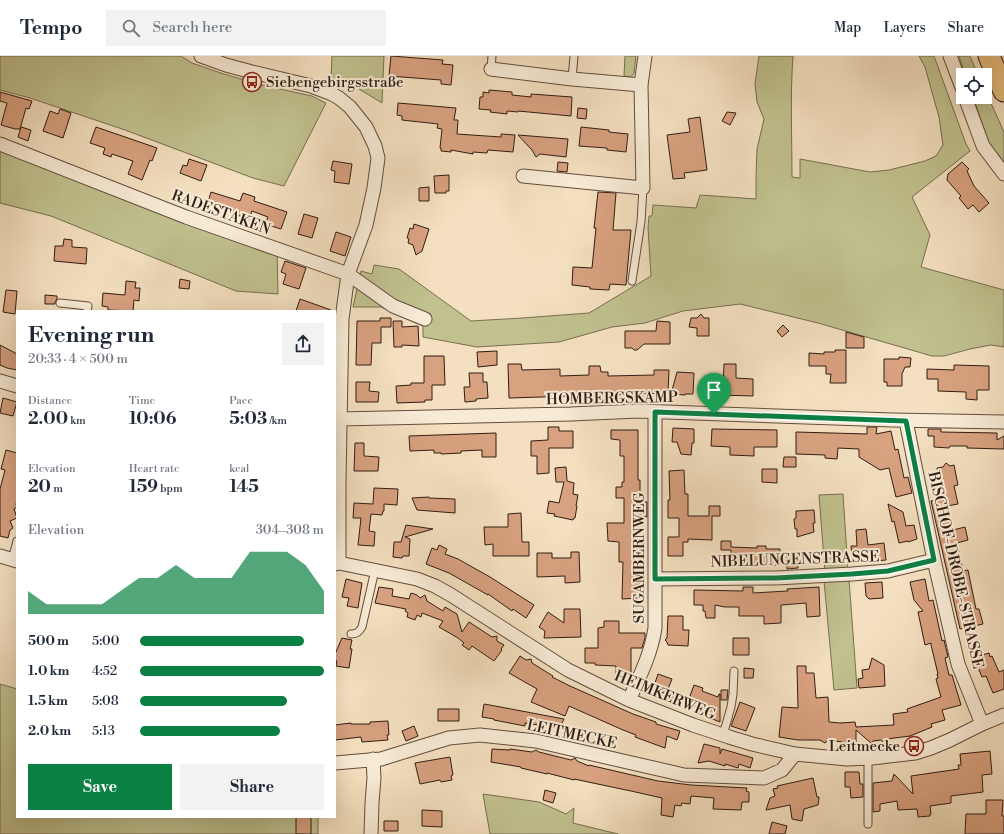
<!DOCTYPE html>
<html lang="en">
<head>
<meta charset="utf-8">
<style>
	:root { --surface:#fff; --page:#f2f2f3; --text:#1f2937; --muted:#747a83; --line:#e0e1e3; --accent:#0b8043 }
	body { margin:0; font-family:"Libre Bodoni",serif; background:var(--page); color:var(--text); height:100vh; display:flex; flex-direction:column; font-size:15px; white-space:nowrap }
	* { box-sizing:border-box; margin:0 }
	p { font-size:13px; color:var(--muted) }
	.icon { flex:none; width:22px; height:22px; fill:none; stroke:currentColor; stroke-width:2; stroke-linecap:round; stroke-linejoin:round }
	.map { position:relative; flex:1; overflow:hidden }
	.panel { position:absolute; left:16px; top:254px; width:320px; height:508px; display:flex; flex-direction:column; background:var(--surface); border-radius:0px; box-shadow:0 4px 16px #0002 }
	.panel>* { flex:none }
	.buttons { position:absolute; left:956px; top:12px; display:grid; gap:8px }
	.buttons a { display:grid; place-items:center; width:36px; height:36px; border-radius:0px; background:var(--surface); box-shadow:0 4px 16px #0002; font-size:20px }
	.pin { position:absolute; display:grid; place-items:center; width:34px; height:34px; color:#fff; margin:-41px -17px; border-radius:50% 50% 50% 0; rotate:-45deg; box-shadow:0 0 4px #0007 }
	.pin .icon { rotate:45deg }
	.round { display:grid; place-items:center; flex:none; width:42px; height:42px; border-radius:0px; background:var(--page) }
	.overview { display:flex; align-items:center; justify-content:space-between; height:68px; padding:0 12px }
	h1 { font-size:22px; font-weight:700; line-height:30px }
	.stats { display:grid; grid-template-columns:repeat(3,1fr); gap:6px; height:68px; padding:4px 12px }
	.stats div { display:grid; align-content:center }
	.stats b { font-size:17px; font-weight:700 }
	.stats small { font-size:11px; font-weight:400 }
	.stats p { font-size:11px }
	.chart { height:112px; padding:8px 12px }
	.chart p { display:flex; justify-content:space-between }
	.chart svg { width:100%; height:72px; margin-top:4px; fill:var(--accent); opacity:.7 }
	.cta { display:flex; gap:8px; margin-top:auto; padding:8px 12px }
	.cta a { flex:1; height:46px; border-radius:0px; background:var(--accent); color:#fff; font-size:16px; font-weight:700; line-height:46px; text-align:center }
	.cta a+a { background:var(--page); color:var(--text) }
	ul { padding:0 12px; list-style:none; font-size:13px }
	li { display:grid; grid-template-columns:64px 48px 1fr; align-items:center; height:30px }
	li i { height:10px; border-radius:5px; background:var(--accent) }
	header { display:flex; align-items:center; gap:24px; box-sizing:border-box; height:56px; padding:0 20px; background:var(--surface); border-bottom:1px solid var(--line) }
	header strong { font-size:19px }
	nav { display:flex; gap:22px; margin-inline-start:auto; font-size:14px }
	.search { width:280px; height:36px; background:var(--page); display:flex; align-items:center; gap:10px; box-sizing:border-box; padding:0 14px; border-radius:0px; color:var(--muted); font-size:15px }
	.map>svg:first-child { display:block }
	.green { fill:#c0c18f; stroke:#786e51 }
	.building { fill:#d8a180; stroke:#311c13 }
	.lines { fill:none; stroke-linecap:round; stroke-linejoin:round }
	.lane-casing { stroke:#624d3e; stroke-width:9 }
	.street-casing { stroke:#624d3e; stroke-width:15 }
	.primary-casing { stroke:#311c13; stroke-width:23 }
	.lane { stroke:#f8ebd6; stroke-width:7 }
	.street { stroke:#f8ebd6; stroke-width:13 }
	.primary { stroke:#eac080; stroke-width:21 }
	.route-casing { stroke:#fff; stroke-width:8 }
	.route { stroke:#0b8043; stroke-width:5 }
	.labels { text-anchor:middle; stroke-width:4; stroke-linejoin:round; paint-order:stroke }
	.poi-label { font-size:15px; fill:#311c13; stroke:#f8ebd6; text-anchor:start }
	.street-label { font-size:15px; fill:#311c13; stroke:#f8ebd6 }
</style>
</head>
<body>
<header>
<strong>Tempo</strong>
<div class="search"><svg class="icon" aria-label="search" viewBox="0 0 24 24"><circle cx="10" cy="10" r="6"/><path d="M15 15l6 6"/></svg>Search here</div>
<nav><a>Map</a><a>Layers</a><a>Share</a></nav>
</header>
<div class="map">
<svg width="1004" height="778" viewBox="0 0 1004 778">
	<rect width="100%" height="100%" fill="#f4e0c0"/>
	<filter id="stains"><feTurbulence type="fractalNoise" baseFrequency=".005" numOctaves="4"/><feColorMatrix values="0 0 0 0 .2 0 0 0 0 .09 0 0 0 0 .02 0 0 0 .5 -.17"/></filter>
	<radialGradient id="worn" r=".72"><stop offset=".6" stop-color="#630" stop-opacity="0"/><stop offset="1" stop-color="#630" stop-opacity=".3"/></radialGradient>
	<path class="green" d="M0 0H181L192 7 224 18 262 29 312 40 326 47 284 130 253 122 125 74 30 42 0 34Z
		M332 0H384L382 47 359 33 331 22Z
		M625 0H636L634 17 633 19 629 21 624 20Z
		M759 0H793C790 40 792 80 792 121L800 122V103L870 116 889 114 925 105 936 100 943 89 939 61 925 11 919 0H934L966 88 970 95 912 141 930 179 921 211 1004 234V291L991 289 970 293 944 300H932L818 267 740 248 683 255 645 267 612 271 559 286 477 291 423 281V270L381 251H353L361 215 372 218 374 209 399 213 471 265 522 262 589 257 651 220 648 172 649 160H652L653 149 696 152 700 139 756 143V120L757 93 764 63 757 46 755 28Z
		M959 0H970L978 19H965Z
		M985 34 1004 76V111L992 96 973 41H985Z
		M0 88 277 193 278 238 236 235 51 160 0 147Z
		M843 438 848 515 825 517 819 439Z
		M849 523 857 632 834 634 824 525Z
		M0 628 17 633V761H318V778H0Z
		M483 738 539 746 566 758 574 752 573 767 618 778H490Z"/>
	<path class="building" d="M391 0 443 4 442 8 453 9 451 29 441 28V24L389 20Z
		M489 34 512 36V39L531 41V38L572 41 571 60 518 55V56L507 55V58L490 56 491 54 479 53 480 41H483V36L489 37Z
		M0 36 32 45 29 53 26 52 20 73H15L1 69 7 47 0 45Z
		M398 47 456 52 454 64H458L457 78 501 81V78L515 79 513 96 488 94 487 97 473 96V98L451 94V96L441 95V92H440L442 73 437 72 438 68 402 64V60L397 59Z
		M578 52 587 53 586 63 577 62Z
		M60 53 71 57 63 82 43 75 50 55 58 58Z
		M727 56 736 57 730 69 722 65Z
		M700 61 707 114 684 117 685 122 673 123 667 79 690 76 688 63Z
		M21 71 31 74 28 85 18 81Z
		M96 71 157 92 152 105 150 104 142 124 128 118 133 105 112 98 111 101 103 98 105 92 90 87Z
		M581 71 609 74V76L628 78 626 96 607 94V92L579 90Z
		M518 79 568 83 566 101 540 98 536 101 532 94Z
		M189 103 207 109 201 125 180 117 183 109 187 110Z
		M333 105 352 108 349 128 334 126 335 115 331 114Z
		M558 106 568 107 567 116 557 115Z
		M962 106 969 113 967 115 974 130 989 147 979 156 973 149 968 153 959 142 961 140 947 124 948 118Z
		M449 119V135H446V137H435L434 120Z
		M429 131V145H419V132Z
		M211 136 240 145 243 137 255 141 254 145 287 156 281 173 265 168 268 161 252 155 249 163 207 149Z
		M598 136 616 137 613 174H631L626 229 610 228 609 234 590 233V231L572 229 573 211 592 212 596 172H594Z
		M304 158 318 162 312 182 298 178Z
		M414 168 429 173 422 195 416 199 413 189 408 187 409 183 407 182 410 172 413 173Z
		M336 176 351 181 345 200 330 195Z
		M64 183 72 184V191L87 192 86 208 54 205 55 190H63Z
		M285 205 306 212 299 233 283 228 286 218 281 216Z
		M180 223 190 225 189 233 179 232Z
		M126 225 136 226 135 232H140L139 245 134 244 133 255 108 254V251L102 250 103 237 125 239Z
		M6 234 17 235 15 258 3 256Z
		M45 239 57 240V243L55 246V248H45Z
		M300 243 331 254V255H296Z
		M701 258 704 262H709V280H697V272L689 271 691 262H697Z
		M380 262H391V271H381V287H372L371 309H356L357 265H380Z
		M393 265H402V271L418 270 419 290 402 289V291H394Z
		M657 265 670 266V288H644L637 294H634L632 292H625V275H656Z
		M783 269 789 275 782 281 777 275Z
		M846 276 864 281V292H846Z
		M0 289 17 298V314L7 312 0 309Z
		M835 294H846V327H830L831 318H826V310H809V297L824 298V296H835Z
		M497 295V309L478 311 477 296Z
		M424 300H444L445 329H432V344H425V346L397 347 396 330 411 329V327H424Z
		M899 301 911 302 910 311H905L902 318V330H887V326H884V303H899Z
		M508 308H521L522 314 560 313V320L589 319V310H600L601 316H608V320L654 319V314H669L668 338 639 337V338L509 342Z
		M724 308H736V322L753 323V340L719 339V331H723Z
		M954 309 989 310V334H977V344L966 343V336L938 335V323H927V313L954 314Z
		M677 316 694 317 693 338H685V339L671 338Z
		M469 317H483V326H487L488 342 476 343V345L465 346 464 331H470Z
		M356 326H370L369 335 379 336 378 346H356Z
		M3 342 17 346 13 360 0 357Z
		M548 371H559V375H573V392H549V417L537 418V400H531V385L548 384Z
		M867 371H877L876 378 891 375 895 394 898 393 904 422 908 421 912 437 896 441 889 412 880 414 859 401V393L838 392 837 403 825 402V399L796 398V376L867 378Z
		M673 372 694 373V387H692L691 399 681 398 677 386H672Z
		M712 373 777 374V391H754V400L730 399V391L711 390Z
		M928 373H941V376L997 377V384L1004 380V393L967 392V390H950L949 392 934 391V380H928Z
		M611 374H638V424H640V446H647V461L637 460V484H634V504L637 521H640L639 542 622 543 623 506H619V486L608 485 607 467H624V442H616V431H622V426H624V400H620V384L611 383Z
		M496 377V401H482V394L461 395V397L441 398V397H434V394L410 395 409 380Z
		M355 387H364V400L379 401 378 415H354Z
		M6 394 17 397V445L16 448 17 451 14 453 17 462 10 465 13 472 10 474 8 482 0 480V433L5 414 1 413Z
		M784 401H796V411H783Z
		M946 407 950 410 954 409 958 429 954 430 958 448 947 450 950 466 953 474 965 471 968 484 957 487 963 515 968 514 976 553H979L983 568 960 573 931 445 942 443 937 412 943 411Z
		M566 411 567 425 574 427 573 438 578 439 576 450H577L575 462H574L573 464 554 460 555 458 547 457 549 445 559 447 564 426H556L555 412Z
		M762 413H777V427L762 426Z
		M684 414 685 438H688V460H709V450H720V460H712V484L688 483V486H683V500H668V481H679V462H668V444H670L669 415Z
		M374 432 398 433 397 449 384 448V455H383L382 459 371 458 369 475 375 476 374 490 358 489 361 462H353L354 447 373 448Z
		M429 441V442L455 443V457L417 454 412 442Z
		M888 448 903 456 906 470 914 469 917 483 908 486V485L899 487 894 465 892 466Z
		M814 454 815 467H813L814 476 797 481V473H795L794 463 796 462V455Z
		M521 457 522 486H529V500H493V488L485 489 484 471H508V458Z
		M406 469 433 473 405 481 410 483 409 500H403L402 502 393 501 394 486H401Z
		M866 473 868 489 884 487 886 504 853 507 851 490H857L856 474Z
		M721 485H731V491L757 492V490H766V493H780V509L731 510V494H721Z
		M439 489 447 493 445 498 458 503 490 521 534 549 526 562 513 553 512 555 488 538V539L449 517 426 508 432 492 437 494Z
		M571 496H579L580 526 565 527V520L537 521V497H552V502H571Z
		M786 502H797L798 512 787 513Z
		M346 523 362 527 358 552 347 550 349 542 342 541Z
		M925 523 929 545 933 544 942 585 944 584 948 601 945 602 949 619H952L961 649 942 654 945 664 931 668 932 671 910 680 887 683 883 686 881 684 873 685 871 687 856 674V687H842V686L828 684 825 687 820 684H798L779 681 782 651 798 652 797 610H806V617H814L816 642 828 641 829 666 840 667 855 666 856 671 894 669 893 658 908 656 907 653 941 641 936 623 938 622 937 618H938L931 589V587L925 589 918 556 923 555 914 544 910 526Z
		M882 526 883 542 869 543 866 540 865 527Z
		M379 531 393 533 392 540 409 543 411 537 417 539 420 542 425 539 427 545 443 555 445 551 457 558 462 576 469 566 492 581 497 580V585L504 589 501 593 502 594 494 605 472 590 469 594 462 589 464 587 458 582 439 571 443 565 422 557 421 561 417 559 415 564 407 561 408 557 405 555 406 553 375 547Z
		M743 531H753V537L788 535 787 533 819 531 820 560 807 561 806 547 781 549V567L764 568V560H739V551H725L715 549V562H706L705 555H703V549H694V534L743 535Z
		M564 553H580L581 581 544 582 545 575 539 571 548 556 564 567Z
		M668 560H683V574H689L688 590 668 589 667 586 665 584 667 582Z
		M604 565H619V577H645V582L642 592H631V618H616V610L595 609V607H585V592H598V572L604 571Z
		M342 582 352 584 350 593H352L349 612 336 610 337 605 335 604V598Z
		M733 582H749V599H733Z
		M989 597 990 601 992 600 999 616 1004 614V633L993 637 986 620 982 621 976 607 981 605 979 600Z
		M520 600 526 604 531 603 532 607 553 620 552 621 570 630 633 658 656 666V668L680 675 677 684 667 680 665 692 635 681 636 679 623 674 569 650 565 660 531 646 537 633 509 617Z
		M872 602 884 609 885 630 859 632 858 623 863 622 862 614 869 613Z
		M744 612 754 613 753 622H744Z
		M658 618 672 623 666 638 653 633Z
		M694 629 703 632 702 635 718 641 719 638H720V666L710 662 712 658 702 655V653L687 648Z
		M721 634H728L727 644H721Z
		M674 637 682 640 679 649 671 646Z
		M740 646 755 652 746 675 731 670Z
		M484 648 495 650 564 663 559 673 546 668 544 670 525 667V670L494 664V663L482 661Z
		M438 653H459V665H438Z
		M388 665 389 679H387L388 684 362 686 361 681 335 684V669L351 667V668H370V666Z
		M414 670 418 680 406 685 402 675Z
		M704 688 720 692V698L722 693 753 702 750 712 739 708 738 712 725 708V710L709 705 698 707Z
		M492 693 510 694V693L532 696 536 694 539 696 571 704 575 702 577 705 589 710V709L658 725 691 729 747 732 746 735 749 736V746H742L741 754 713 753 714 742 691 740 690 748 682 747 681 750 675 749 673 761 661 759 662 742 631 735 626 734 574 723V724L547 717V718L521 712V711L491 706Z
		M990 695 992 718 982 719 983 736 951 740V747L930 750 931 758H930V760L918 761 917 753 898 754 897 745 880 748V755L873 756V727L892 725 894 718 913 738 911 720 959 713 958 709H961L960 698Z
		M450 701 453 719 451 720 452 724 441 726 440 724 420 728 415 707Z
		M845 716H859L860 728H863V741L851 742 850 731H845Z
		M813 722 817 741H819L818 749 804 753 802 765 792 763 790 749 766 754 770 742 775 740 773 733 778 732 777 730Z
		M545 734 556 737 553 747 543 744Z
		M986 744H1003L1002 760H1004V778H965L966 758H986Z
		M422 754 442 755V771L422 770Z
		M296 761H311V778H296Z
		M384 765H398V775H384Z
		M772 766 787 770 785 778H769Z"/>
	<g class="lines">
		<defs>
			<path id="lane" d="M491 13 492 0
				M572 23 574 0
				M632 225 641 166 643 132
				M60 247 88 250 87 255
				M12 504 17 485
				M351 578C357 578 359 576 362 571L375 514
				M723 679 731 651 733 638 734 615
				M868 702V768"/>
			<path id="street" d="M201 0 226 9 252 16 311 30 332 38 339 42 350 51 366 71 375 90 378 102 374 132 366 169 348 218 342 263 339 424V507
				M950 0 963 34
				M491 13 572 23 641 29
				M965 41 983 90 1004 118
				M0 88 186 161 348 218 393 250 425 263
				M523 120 643 132 641 29 645 0
				M0 325 17 330
				M340 363 571 358 638 355 892 364 1004 366
				M906 365 934 504 958 608 982 668
				M0 500 17 505
				M335 508 339 507 417 523 435 530 451 539 568 614 629 644 693 669 729 681 752 688 795 698 847 703 872 702 915 697 931 692 950 684 982 668 1004 659
				M655 523 776 522 852 518 888 515 934 504
				M629 644C640 620 651 598 655 572V356
				M335 707 381 703 449 682 480 679 536 685 684 719 764 722 782 714 795 698
				M371 778 372 747 374 722 373 703"/>
			<path id="primary" d="M989 0 1004 35"/>
		</defs>
		<use href="#lane" class="lane-casing"/>
		<use href="#street" class="street-casing"/>
		<use href="#primary" class="primary-casing"/>
		<use href="#lane" class="lane"/>
		<use href="#street" class="street"/>
		<use href="#primary" class="primary"/>
	</g>
	<g class="lines">
		<defs>
			<path id="route" d="M655 356 906 365 934 504 888 515 852 518 776 522 655 523Z"/>
		</defs>
		<use href="#route" class="route-casing"/>
		<use href="#route" class="route"/>
	</g>
	<defs>
		<symbol id="bus-ring" viewBox="-11 -11 22 22"><circle r="9.5" fill="#f8ebd6" stroke="#8f2418" stroke-width="1.5"/><path d="M-5-6H5V4H4V6H2V4H-2V6H-4V4H-5ZM-3.5-4V0h7V-4ZM-3.5 1.2v1.5H-2V1.2ZM2 1.2v1.5H3.5V1.2Z" fill="#8f2418"/></symbol>
	</defs>
	<g fill-rule="evenodd">
		<use href="#bus-ring" x="241" y="15" width="22" height="22"/>
		<use href="#bus-ring" x="903" y="679" width="22" height="22"/>
	</g>
	<g class="labels">
		<g class="poi-label">
			<text x="266" y="31">Siebengebirgsstraße</text>
			<text x="900" y="695" text-anchor="end">Leitmecke</text>
		</g>
		<g class="street-label">
			<text transform="translate(221 156) rotate(20)" y="5">RADESTAKEN</text>
			<text transform="translate(612 342) rotate(-1)" y="5">HOMBERGSKAMP</text>
			<text transform="translate(639 502) rotate(-90)" y="5">SUGAMBERNWEG</text>
			<text transform="translate(795 503) rotate(-2)" y="5">NIBELUNGENSTRASSE</text>
			<text transform="translate(956 514) rotate(77)" y="5">BISCHOF-DROBE-STRASSE</text>
			<text transform="translate(665 639) rotate(22)" y="5">HEIMKERWEG</text>
			<text transform="translate(572 678) rotate(12)" y="5">LEITMECKE</text>
		</g>
	</g>
	<rect width="100%" height="100%" filter="url(#stains)"/>
	<rect width="100%" height="100%" fill="url(#worn)"/>
</svg>
<div class="buttons">
<a><svg class="icon" aria-label="locate" viewBox="0 0 24 24"><circle cx="12" cy="12" r="6"/><path d="M12 2v4M12 18v4M2 12h4M18 12h4"/></svg></a>
</div>
<div class="pin" style="left:714px;top:358px;background:#1e9e55"><svg class="icon" aria-label="arrive" viewBox="0 0 24 24"><path d="M6 21V4h12l-3 4 3 4H6"/></svg></div>
<section class="panel">
<div class="overview"><div><h1>Evening run</h1><p>20:33 · 4 × 500 m</p></div><a class="round"><svg class="icon" aria-label="share" viewBox="0 0 24 24"><path d="M12 15V3M7 8l5-5 5 5M5 13v7h14v-7"/></svg></a></div>
<div class="stats">
<div><p>Distance</p><b>2.00<small> km</small></b></div>
<div><p>Time</p><b>10:06</b></div>
<div><p>Pace</p><b>5:03<small> /km</small></b></div>
</div>
<div class="stats">
<div><p>Elevation</p><b>20<small> m</small></b></div>
<div><p>Heart rate</p><b>159<small> bpm</small></b></div>
<div><p>kcal</p><b>145</b></div>
</div>
<div class="chart"><p><span>Elevation</span>304–308 m</p>
<svg viewBox="0 0 160 44" preserveAspectRatio="none"><path d="M0 44V30L10 38L20 38L30 38L40 38L50 30L60 22L70 22L80 14L90 22L100 22L110 22L120 6L130 6L140 6L150 14L160 30V44z"/></svg>
</div>
<ul>
<li><b>500 m</b>5:00<i style="width:89%"></i></li>
<li><b>1.0 km</b>4:52<i style="width:100%"></i></li>
<li><b>1.5 km</b>5:08<i style="width:80%"></i></li>
<li><b>2.0 km</b>5:13<i style="width:76%"></i></li>
</ul>
<div class="cta"><a>Save</a><a>Share</a></div>
</section>
</div>
</body>
</html>
